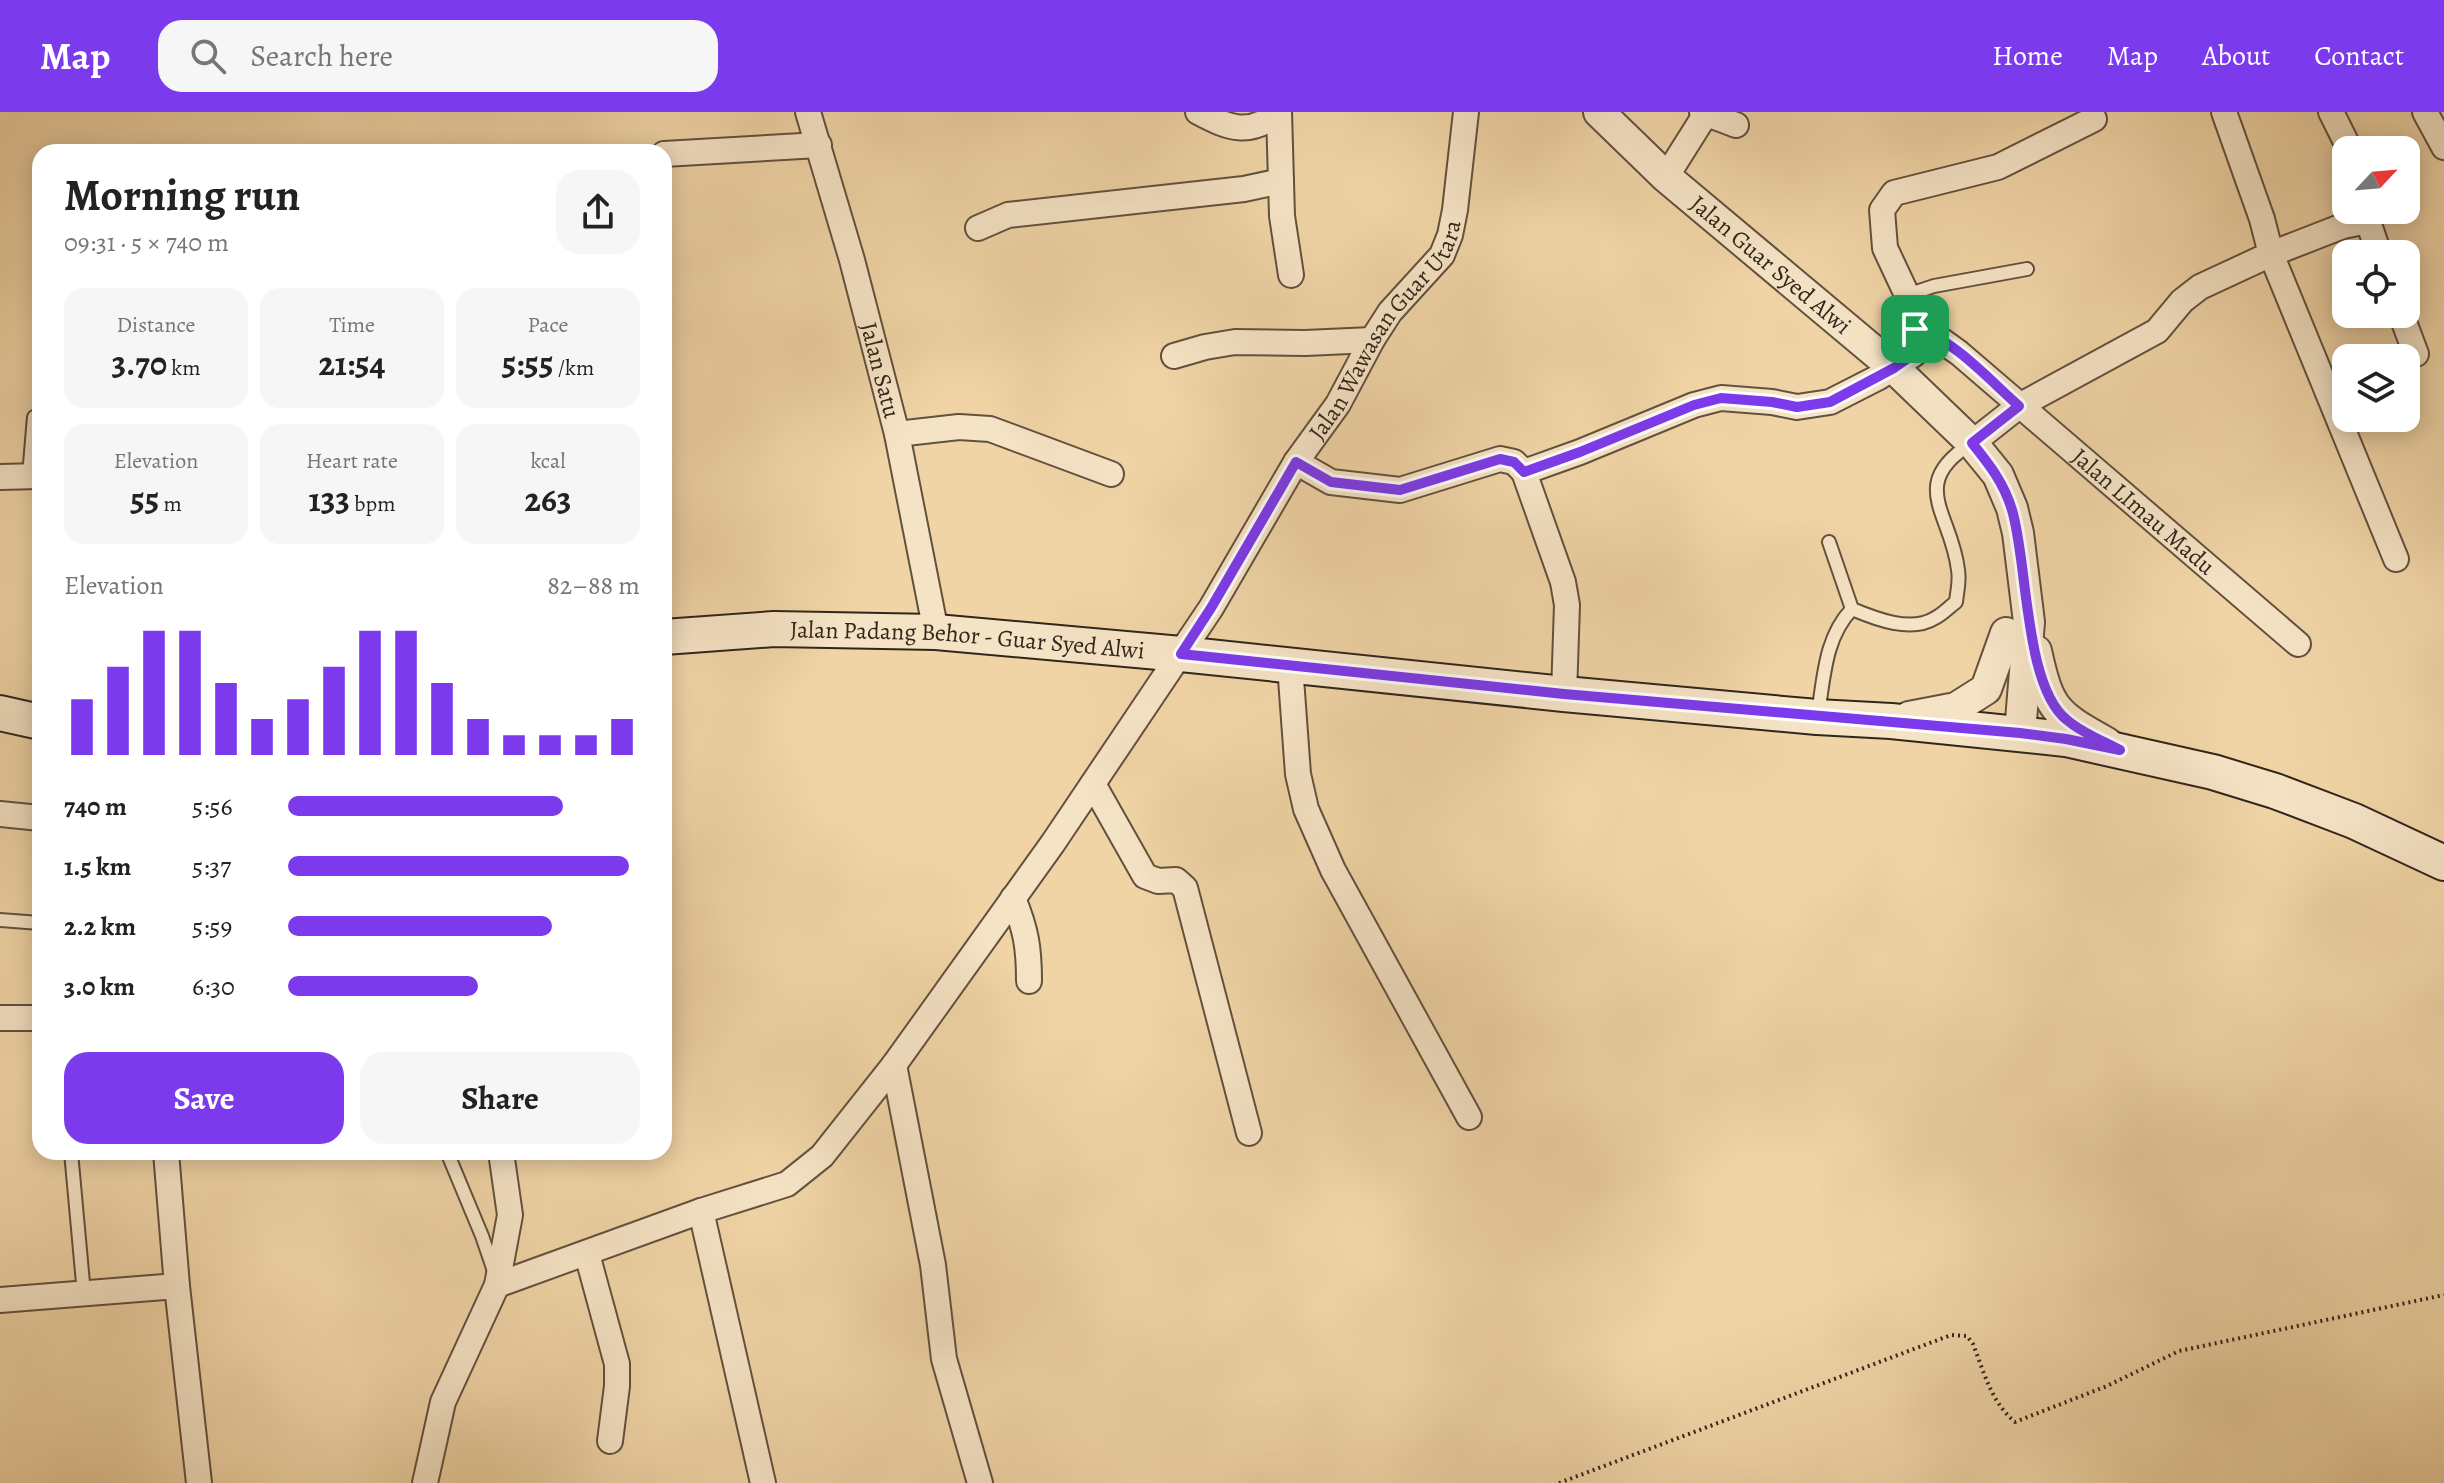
<!DOCTYPE html>
<html lang="en">
<head>
<meta charset="utf-8">
<style>
	:root { --surface:#fff; --page:#f6f6f6; --text:#222; --muted:#767676; --accent:#7c3aed }
	body { margin:0; font-family:Alegreya,serif; background:var(--page); color:var(--text); height:100vh; display:flex; flex-direction:column; font-size:30px; white-space:nowrap }
	* { box-sizing:border-box; margin:0 }
	p { font-size:26px; color:var(--muted) }
	.icon { flex:none; width:44px; height:44px; fill:none; stroke:currentColor; stroke-width:2; stroke-linecap:round; stroke-linejoin:round }
	.map { position:relative; flex:1; overflow:hidden }
	.side { position:absolute; left:32px; top:32px; width:640px; height:1016px; display:flex; flex-direction:column; background:var(--surface); border-radius:24px; box-shadow:0 4px 20px #0003 }
	.side>* { flex:none }
	.needle { width:52px; rotate:64deg }
	.buttons { position:absolute; left:2332px; top:24px; display:grid; gap:16px }
	.buttons a { display:grid; place-items:center; width:88px; height:88px; border-radius:16px; background:var(--surface); box-shadow:0 4px 20px #0003; font-size:40px }
	.pin { position:absolute; display:grid; place-items:center; width:68px; height:68px; color:#fff; margin:-34px; border-radius:16px; box-shadow:0 4px 12px #0006 }
	.round { display:grid; place-items:center; flex:none; width:84px; height:84px; border-radius:24px; background:var(--page) }
	.summary { display:flex; align-items:center; justify-content:space-between; height:136px; padding:0 32px }
	h1 { font-size:44px; font-weight:700; line-height:60px }
	.stats { display:grid; grid-template-columns:repeat(3,1fr); gap:12px; height:136px; padding:8px 32px }
	.stats div { display:grid; align-content:center; border-radius:20px; background:var(--page); text-align:center }
	.stats b { font-size:34px; font-weight:700 }
	.stats small { font-size:22px; font-weight:400 }
	.stats p { font-size:22px }
	.chart { height:224px; padding:16px 32px }
	.chart p { display:flex; justify-content:space-between }
	.chart svg { width:100%; height:144px; margin-top:8px; stroke:var(--accent); stroke-width:6 }
	.action { display:flex; gap:16px; margin-top:auto; padding:16px 32px }
	.action a { flex:1; height:92px; border-radius:24px; background:var(--accent); color:#fff; font-size:32px; font-weight:700; line-height:92px; text-align:center }
	.action a+a { background:var(--page); color:var(--text) }
	ul { padding:0 32px; list-style:none; font-size:26px }
	li { display:grid; grid-template-columns:128px 96px 1fr; align-items:center; height:60px }
	li i { height:20px; border-radius:10px; background:var(--accent) }
	header { display:flex; align-items:center; gap:48px; box-sizing:border-box; height:112px; padding:0 40px; background:var(--accent); color:#fff }
	header strong { font-size:38px }
	nav { display:flex; gap:44px; margin-inline-start:auto; font-size:28px }
	.search { width:560px; height:72px; background:var(--page); display:flex; align-items:center; gap:20px; box-sizing:border-box; padding:0 28px; border-radius:24px; color:var(--muted); font-size:30px }
	.map>svg:first-child { display:block }
	.lines { fill:none; stroke-linecap:round; stroke-linejoin:round }
	.service-casing { stroke:#62513e; stroke-width:16 }
	.minor-casing { stroke:#62513e; stroke-width:28 }
	.tertiary-casing { stroke:#62513e; stroke-width:34 }
	.secondary-casing { stroke:#32251b; stroke-width:38 }
	.path { stroke:#32251b; stroke-width:4; stroke-dasharray:2 4; stroke-linecap:butt }
	.service { stroke:#f5e3c5; stroke-width:12 }
	.minor { stroke:#f5e3c5; stroke-width:24 }
	.tertiary { stroke:#f5e3c5; stroke-width:30 }
	.secondary { stroke:#f5e3c5; stroke-width:34 }
	.route-casing { stroke:#fff; stroke-width:16 }
	.route { stroke:#7c3aed; stroke-width:10 }
	.labels { text-anchor:middle; stroke-width:7; stroke-linejoin:round; paint-order:stroke }
	.street-label { font-size:24px; fill:#32251b; stroke:#f5e3c5 }
</style>
</head>
<body>
<header>
<strong>Map</strong>
<div class="search"><svg class="icon" aria-label="search" viewBox="0 0 24 24"><circle cx="10" cy="10" r="6"/><path d="M15 15l6 6"/></svg>Search here</div>
<nav><a>Home</a><a>Map</a><a>About</a><a>Contact</a></nav>
</header>
<div class="map">
<svg width="2444" height="1371" viewBox="0 0 2444 1371">
	<rect width="100%" height="100%" fill="#f0d4a6"/>
	<filter id="stains"><feTurbulence type="fractalNoise" baseFrequency=".0025" numOctaves="4"/><feColorMatrix values="0 0 0 0 .2 0 0 0 0 .09 0 0 0 0 .02 0 0 0 .5 -.17"/></filter>
	<radialGradient id="worn" r=".72"><stop offset=".6" stop-color="#630" stop-opacity="0"/><stop offset="1" stop-color="#630" stop-opacity=".3"/></radialGradient>
	<g class="lines">
		<defs>
			<path id="service" d="M1907 183 1934 174 2027 157
				M29 364 34 305
				M1829 430 1852 497C1876 507 1911 521 1935 506 1943 502 1949 495 1956 490 1957 480 1960 468 1958 458 1952 402 1906 372 1972 331
				M1818 602C1824 565 1825 525 1852 497
				M0 808 40 811
				M71 1040 84 1182
				M447 1040 482 1124 494 1159"/>
			<g id="minor">
				<path id="s1" d="M808 0 852 148 897 322 936 520"/>
				<path d="M1198 0C1228 16 1250 25 1279 0"/>
				<path d="M1279 0 1282 104 1291 163"/>
				<path d="M1702 0 1736 13"/>
				<path d="M2224 0 2262 107 2271 142 2396 447"/>
				<path d="M2331 0 2350 38"/>
				<path d="M2425 0 2444 35"/>
				<path d="M664 42 819 33"/>
				<path d="M1666 65 1705 3"/>
				<path d="M978 116 1008 103 1244 77 1281 69"/>
				<path d="M2401 202 2416 242"/>
				<path id="s2" d="M1915 217 1931 221 1959 241 2298 532"/>
				<path d="M1174 244 1205 235 1235 230 1305 231 1372 228"/>
				<path d="M897 322 959 315 990 317 1111 362"/>
				<path d="M1972 331 2019 294 2157 219 2182 189 2200 175 2271 142 2343 114 2368 109 2379 142"/>
				<path d="M1296 350 1331 370 1400 378 1500 347 1514 350 1524 360 1580 340 1694 293 1721 286 1772 290 1797 295 1830 290 1879 265 1914 242 1919 234 1907 183 1885 136 1882 98 1894 81 1998 55 2094 7"/>
				<path d="M1524 360 1563 470 1567 493 1564 582"/>
				<path d="M0 365 40 364"/>
				<path d="M1290 553 1298 662 1306 697 1333 758 1469 1005"/>
				<path d="M1093 672 1145 764 1158 769 1176 768 1185 776 1249 1021"/>
				<path d="M0 702 40 706"/>
				<path d="M1013 786C1026 818 1029 835 1029 869"/>
				<path d="M0 906H40"/>
				<path d="M894 953 933 1153 944 1247 980 1371"/>
				<path d="M166 1040 177 1174 199 1371"/>
				<path d="M701 1099 763 1371"/>
				<path d="M587 1142 617 1252V1274L610 1329"/>
				<path id="s3" d="M497 1173 701 1099 787 1072 822 1044 894 953 1053 731 1211 496 1296 350 1338 292 1372 228 1390 200 1442 143 1450 123 1455 98 1466 0"/>
				<path d="M0 1188 177 1174"/>
				<path d="M425 1371 443 1290 497 1173 510 1103 501 1040"/>
			</g>
			<g id="tertiary">
				<path id="s4" d="M1599 0 1666 65 1894 256 1972 331 1998 363 2012 396 2018 421 2029 510 2020 621"/>
				<path d="M2036 539C2049 598 2055 602 2107 631"/>
				<path d="M1909 605 1956 596 1986 577 2006 521"/>
			</g>
			<g id="secondary">
				<path id="s5" d="M664 525 774 517 936 520 1181 542 1564 582 1817 605 1891 609 2066 627 2213 660 2275 679 2354 709 2444 751"/>
				<path d="M0 601 40 610"/>
			</g>
		</defs>
		<use href="#service" class="service-casing"/>
		<use href="#minor" class="minor-casing"/>
		<use href="#tertiary" class="tertiary-casing"/>
		<use href="#secondary" class="secondary-casing"/>
		<path class="path" d="M1559 1371 1951 1223 1967 1224 1973 1232C1984 1260 1991 1290 2015 1310L2107 1274 2179 1239 2444 1183"/>
		<use href="#service" class="service"/>
		<use href="#minor" class="minor"/>
		<use href="#tertiary" class="tertiary"/>
		<use href="#secondary" class="secondary"/>
	</g>
	<g class="lines">
		<defs>
			<path id="route" d="M1915 217C1952 225 1990 269 2019 294L1972 331C1989 352 2004 371 2012 398 2028 451 2024 574 2067 608 2082 621 2103 629 2120 638L2066 627 2020 621 1564 582 1181 542 1211 496 1296 350 1331 370 1400 378 1500 347 1514 350 1524 360 1580 340 1694 293 1721 286 1772 290 1797 295 1830 290 1894 256 1914 242 1919 234Z"/>
		</defs>
		<use href="#route" class="route-casing"/>
		<use href="#route" class="route"/>
	</g>
	<g class="labels">
		<g class="street-label">
			<text dy="8" stroke="none"><textPath href="#s4" startOffset="230">Jalan Guar Syed Alwi</textPath></text>
			<text dy="8" stroke="none"><textPath href="#s3" startOffset="1354">Jalan Wawasan Guar Utara</textPath></text>
			<text dy="8" stroke="none"><textPath href="#s1" startOffset="268">Jalan Satu</textPath></text>
			<text dy="8" stroke="none"><textPath href="#s2" startOffset="294">Jalan LImau Madu</textPath></text>
			<text dy="8" stroke="none"><textPath href="#s5" startOffset="304">Jalan Padang Behor - Guar Syed Alwi</textPath></text>
		</g>
	</g>
	<rect width="100%" height="100%" filter="url(#stains)"/>
	<rect width="100%" height="100%" fill="url(#worn)"/>
</svg>
<div class="buttons">
<a><svg class="needle" viewBox="-14 -14 28 28"><path d="M0-13l5 13h-10z" fill="#e53935"/><path d="M0 13l5-13h-10z" fill="#767676"/></svg></a>
<a><svg class="icon" aria-label="locate" viewBox="0 0 24 24"><circle cx="12" cy="12" r="6"/><path d="M12 2v4M12 18v4M2 12h4M18 12h4"/></svg></a>
<a><svg class="icon" aria-label="layers" viewBox="0 0 24 24"><path d="M12 4l9 5-9 5-9-5zM3 14l9 5 9-5"/></svg></a>
</div>
<div class="pin" style="left:1915px;top:217px;background:#1e9e55"><svg class="icon" aria-label="arrive" viewBox="0 0 24 24"><path d="M6 21V4h12l-3 4 3 4H6"/></svg></div>
<section class="side">
<div class="summary"><div><h1>Morning run</h1><p>09:31 · 5 × 740 m</p></div><a class="round"><svg class="icon" aria-label="share" viewBox="0 0 24 24"><path d="M12 15V3M7 8l5-5 5 5M5 13v7h14v-7"/></svg></a></div>
<div class="stats">
<div><p>Distance</p><b>3.70<small> km</small></b></div>
<div><p>Time</p><b>21:54</b></div>
<div><p>Pace</p><b>5:55<small> /km</small></b></div>
</div>
<div class="stats">
<div><p>Elevation</p><b>55<small> m</small></b></div>
<div><p>Heart rate</p><b>133<small> bpm</small></b></div>
<div><p>kcal</p><b>263</b></div>
</div>
<div class="chart"><p><span>Elevation</span>82–88 m</p>
<svg viewBox="0 0 160 44" preserveAspectRatio="none"><path d="M5 44V27M15 44V17M25 44V6M35 44V6M45 44V22M55 44V33M65 44V27M75 44V17M85 44V6M95 44V6M105 44V22M115 44V33M125 44V38M135 44V38M145 44V38M155 44V33"/></svg>
</div>
<ul>
<li><b>740 m</b>5:56<i style="width:78%"></i></li>
<li><b>1.5 km</b>5:37<i style="width:97%"></i></li>
<li><b>2.2 km</b>5:59<i style="width:75%"></i></li>
<li><b>3.0 km</b>6:30<i style="width:54%"></i></li>
</ul>
<div class="action"><a>Save</a><a>Share</a></div>
</section>
</div>
</body>
</html>
